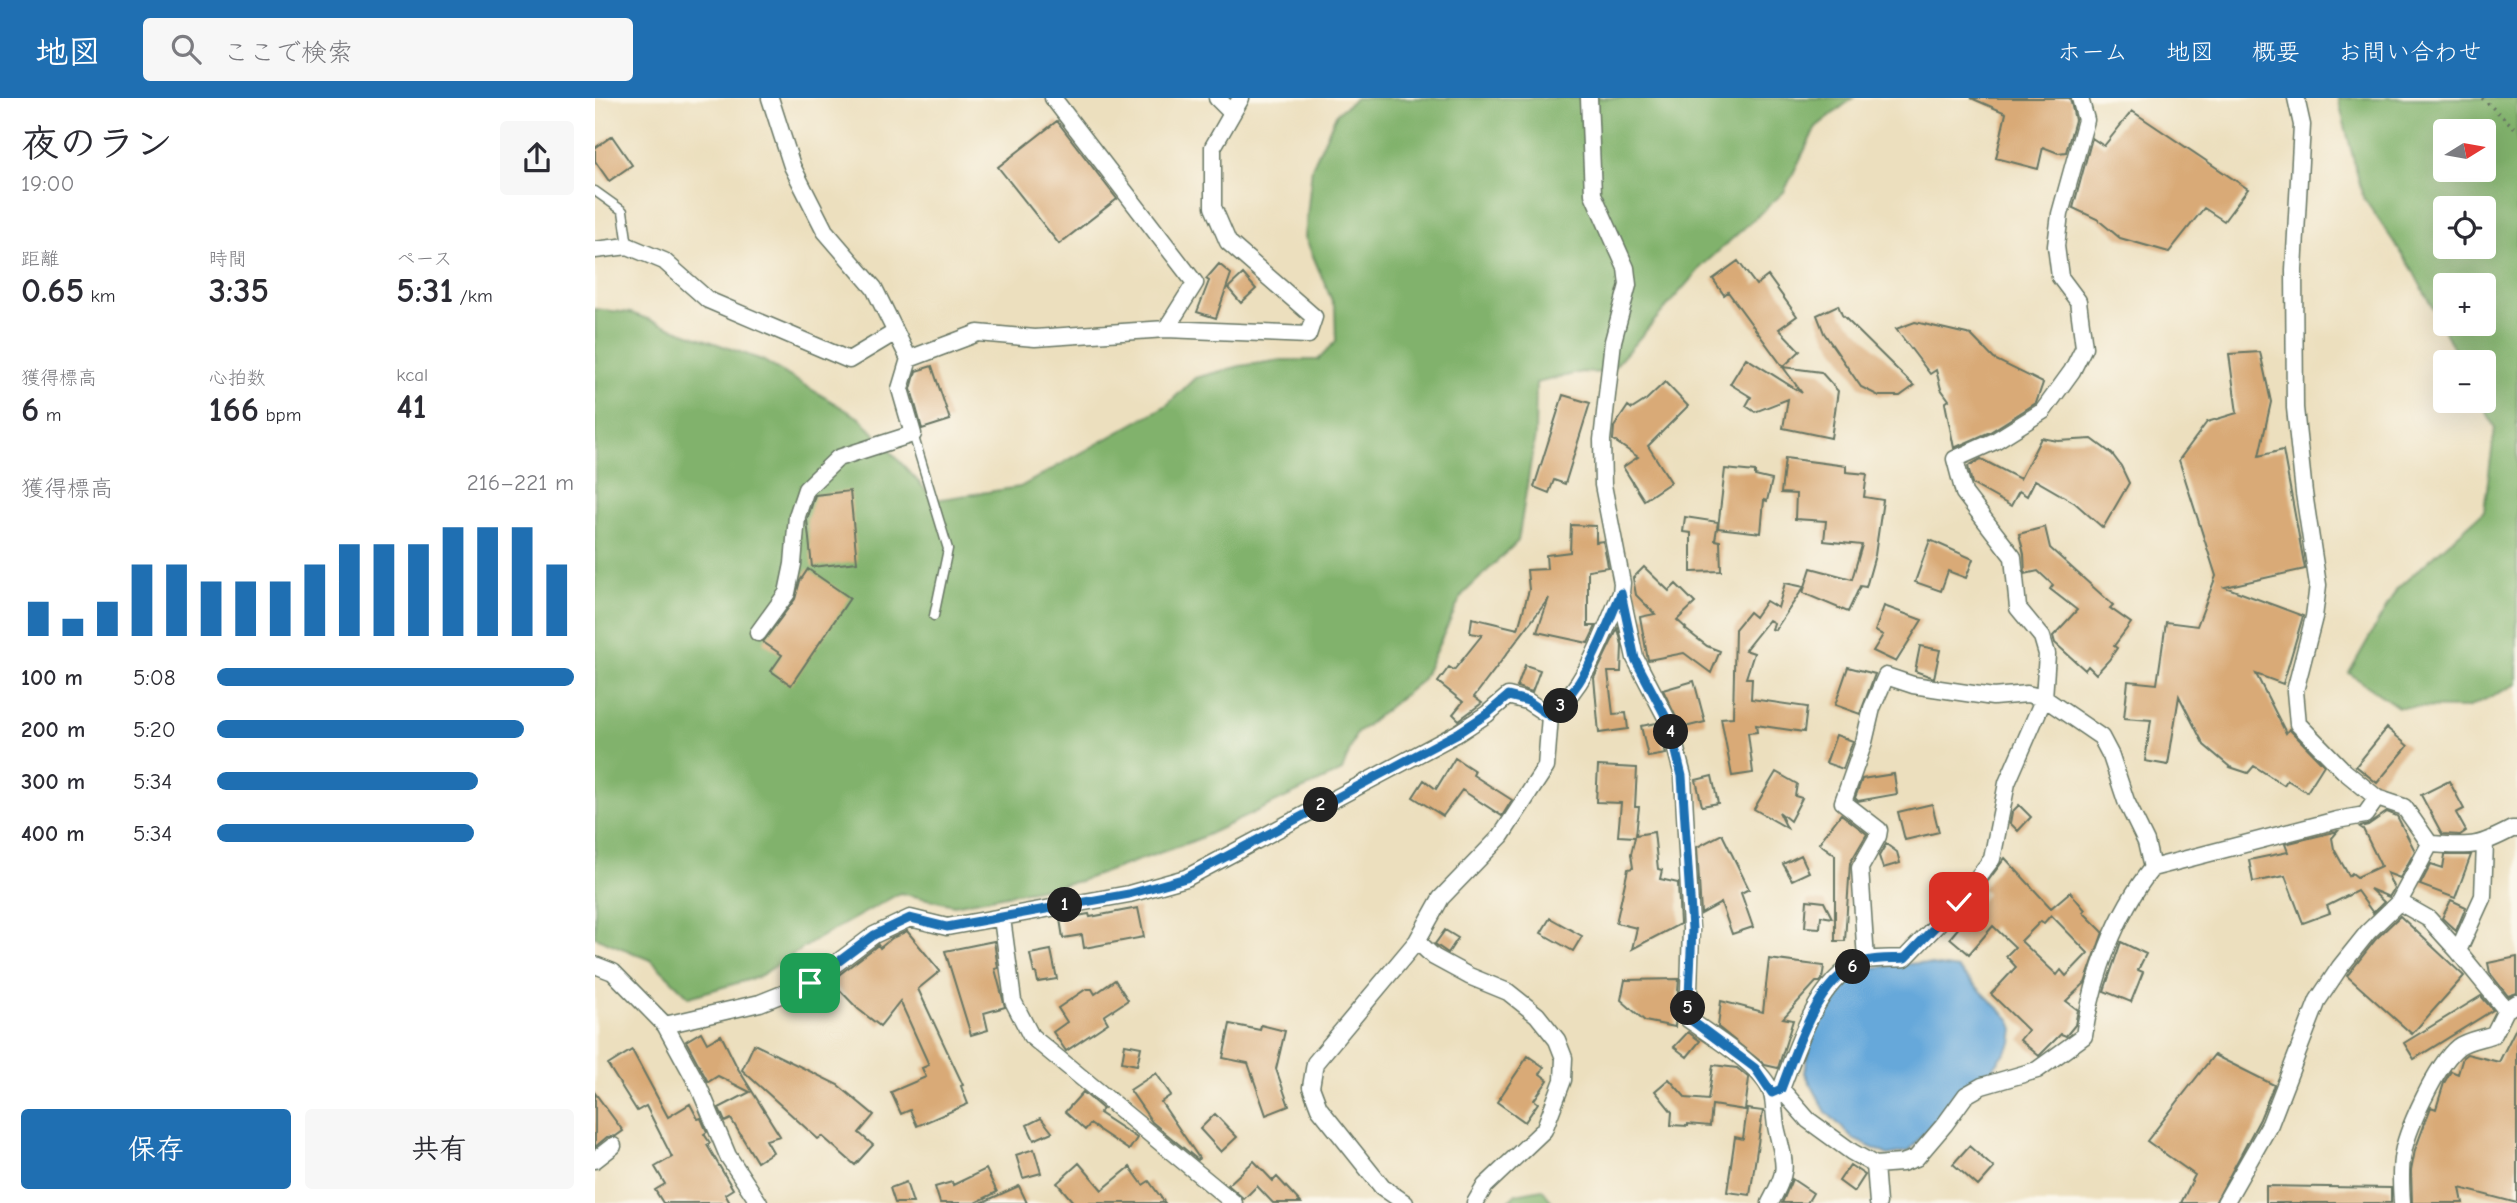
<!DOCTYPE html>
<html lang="ja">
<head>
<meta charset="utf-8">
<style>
	:root { --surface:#fff; --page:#f7f7f7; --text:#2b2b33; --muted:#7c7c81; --accent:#1f6fb2 }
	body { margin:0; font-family:"Comic Neue","Klee One",sans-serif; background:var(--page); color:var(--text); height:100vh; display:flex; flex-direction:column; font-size:26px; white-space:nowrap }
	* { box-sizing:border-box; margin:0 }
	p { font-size:23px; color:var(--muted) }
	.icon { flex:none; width:38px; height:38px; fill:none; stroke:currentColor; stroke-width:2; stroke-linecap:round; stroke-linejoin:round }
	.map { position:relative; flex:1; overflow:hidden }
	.drawer { display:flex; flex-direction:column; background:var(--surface); width:595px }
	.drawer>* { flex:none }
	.needle { width:46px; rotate:79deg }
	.tools { position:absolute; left:1838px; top:21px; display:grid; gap:14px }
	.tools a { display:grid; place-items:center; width:63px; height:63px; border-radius:7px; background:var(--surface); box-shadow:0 7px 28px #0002; font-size:35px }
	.pin { position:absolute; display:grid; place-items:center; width:60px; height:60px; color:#fff; margin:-30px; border-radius:14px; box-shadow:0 4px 10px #0006 }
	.km { position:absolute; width:35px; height:35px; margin:-18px; border-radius:50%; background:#222; color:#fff; font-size:19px; line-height:35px; text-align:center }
	.round { display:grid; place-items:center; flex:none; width:74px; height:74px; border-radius:7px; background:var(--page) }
	.summary { display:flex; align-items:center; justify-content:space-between; height:119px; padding:0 21px }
	h1 { font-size:38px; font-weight:700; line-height:52px }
	.stats { display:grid; grid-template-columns:repeat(3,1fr); gap:10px; height:119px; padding:7px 21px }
	.stats div { display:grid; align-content:center }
	.stats b { font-size:35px; font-weight:700 }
	.stats small { font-size:19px; font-weight:400 }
	.stats p { font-size:19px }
	.chart { height:196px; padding:14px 21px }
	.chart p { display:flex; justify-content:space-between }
	.chart svg { width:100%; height:126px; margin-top:7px; stroke:var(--accent); stroke-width:6 }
	.button { display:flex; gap:14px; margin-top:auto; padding:14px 21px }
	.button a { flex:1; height:80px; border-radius:7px; background:var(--accent); color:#fff; font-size:28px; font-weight:700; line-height:80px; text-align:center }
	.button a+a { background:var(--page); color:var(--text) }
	ul { padding:0 21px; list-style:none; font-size:23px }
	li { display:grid; grid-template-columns:112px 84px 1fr; align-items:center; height:52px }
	li i { height:18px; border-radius:9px; background:var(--accent) }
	header { display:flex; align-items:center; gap:42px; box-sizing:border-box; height:98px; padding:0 35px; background:var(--accent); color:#fff }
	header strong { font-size:33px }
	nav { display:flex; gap:38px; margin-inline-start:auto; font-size:24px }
	.search { width:490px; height:63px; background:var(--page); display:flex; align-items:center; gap:18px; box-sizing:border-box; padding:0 24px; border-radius:7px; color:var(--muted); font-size:26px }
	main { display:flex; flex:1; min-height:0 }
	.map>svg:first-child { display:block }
	.forest { fill:#81b26c; stroke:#507850; stroke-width:2; fill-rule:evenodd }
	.water { fill:#66a8da; stroke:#427287; stroke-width:2 }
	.building { fill:#d9aa77; fill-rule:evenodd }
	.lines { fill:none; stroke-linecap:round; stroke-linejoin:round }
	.lane-casing { stroke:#677664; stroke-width:11 }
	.street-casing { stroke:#677664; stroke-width:19 }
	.path { stroke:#677664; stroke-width:3.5; stroke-dasharray:2 5; stroke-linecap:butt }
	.lane { stroke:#fff; stroke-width:8 }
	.street { stroke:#fff; stroke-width:16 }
	.route-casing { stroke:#fff; stroke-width:14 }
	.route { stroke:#1f6fb2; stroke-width:9 }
</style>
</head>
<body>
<header>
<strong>地図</strong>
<div class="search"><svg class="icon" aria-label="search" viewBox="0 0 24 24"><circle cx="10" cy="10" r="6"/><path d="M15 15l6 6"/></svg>ここで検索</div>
<nav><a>ホーム</a><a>地図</a><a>概要</a><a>お問い合わせ</a></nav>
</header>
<main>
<section class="drawer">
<div class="summary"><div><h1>夜のラン</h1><p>19:00</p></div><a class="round"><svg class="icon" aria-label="share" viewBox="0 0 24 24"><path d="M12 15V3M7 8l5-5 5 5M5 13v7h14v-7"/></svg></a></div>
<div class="stats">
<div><p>距離</p><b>0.65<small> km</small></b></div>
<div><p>時間</p><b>3:35</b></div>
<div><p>ペース</p><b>5:31<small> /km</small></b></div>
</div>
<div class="stats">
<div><p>獲得標高</p><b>6<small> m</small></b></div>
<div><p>心拍数</p><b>166<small> bpm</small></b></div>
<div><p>kcal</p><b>41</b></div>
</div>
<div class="chart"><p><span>獲得標高</span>216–221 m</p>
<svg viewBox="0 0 160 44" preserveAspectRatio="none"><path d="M5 44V32M15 44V38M25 44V32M35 44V19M45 44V19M55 44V25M65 44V25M75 44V25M85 44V19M95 44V12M105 44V12M115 44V12M125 44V6M135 44V6M145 44V6M155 44V19"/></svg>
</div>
<ul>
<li><b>100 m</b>5:08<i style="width:100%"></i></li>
<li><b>200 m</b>5:20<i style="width:86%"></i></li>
<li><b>300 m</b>5:34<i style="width:73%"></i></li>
<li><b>400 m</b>5:34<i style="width:72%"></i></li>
</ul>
<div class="button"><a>保存</a><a>共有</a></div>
</section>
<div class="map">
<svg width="1922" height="1105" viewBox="0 0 1922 1105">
	<rect width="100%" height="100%" fill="#fbf7ec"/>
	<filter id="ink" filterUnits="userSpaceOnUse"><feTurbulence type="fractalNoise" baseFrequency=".0143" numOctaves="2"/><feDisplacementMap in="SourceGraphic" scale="14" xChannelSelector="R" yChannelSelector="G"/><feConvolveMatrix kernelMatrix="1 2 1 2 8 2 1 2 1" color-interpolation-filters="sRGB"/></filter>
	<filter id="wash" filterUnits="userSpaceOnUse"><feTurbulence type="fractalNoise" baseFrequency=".00686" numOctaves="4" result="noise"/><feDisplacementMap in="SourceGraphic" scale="28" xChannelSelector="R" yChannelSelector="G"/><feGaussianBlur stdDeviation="1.57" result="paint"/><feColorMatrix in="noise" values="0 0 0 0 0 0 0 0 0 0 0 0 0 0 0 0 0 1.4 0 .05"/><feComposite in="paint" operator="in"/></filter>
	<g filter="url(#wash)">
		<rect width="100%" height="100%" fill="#ecdfbe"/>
		<path class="forest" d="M761 0H1258L1221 29 1189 94 1108 167 1014 275 987 274 941 285 940 338 923 443 867 497 827 582 761 636 747 673 601 742 485 783 359 807 305 795 224 840 163 879 94 899 56 862 0 839V211L36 215 167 262 266 321 340 402 425 389 572 307 600 280 645 268 687 262H723L741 243 740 210 710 139 717 69 742 15Z
			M1743 0H1922V586L1872 610 1803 609 1754 575 1802 491 1889 413 1900 330 1886 303H1888V264H1866L1816 169 1768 99ZM1850 33H1888V72H1850ZM1850 110H1888V149H1850ZM1850 187H1888V226H1850Z
			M947 1091 958 1105H912L921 1096Z"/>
		<path class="water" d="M1323 865 1363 871 1415 921 1419 931 1417 945 1391 980 1369 988 1314 1053 1293 1057 1260 1042 1231 1014 1210 975 1216 940 1227 911 1244 884 1274 870Z"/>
		<g id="blocks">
			<path class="building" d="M1376 0H1475L1480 22 1471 54 1463 55 1448 49 1443 71 1401 60 1411 15Z
				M1537 13 1653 91 1629 123 1609 110 1574 154 1525 140 1502 121 1478 110 1497 40 1509 48Z
				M462 23 522 101 464 146 403 69Z
				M17 38 37 67 14 83 0 63V50Z
				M1143 163 1161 187 1173 178 1202 218 1184 231 1205 253 1188 269 1226 274 1243 293 1236 340 1188 330 1193 301 1160 314 1151 308 1156 299 1135 286 1151 260 1207 295 1133 194 1129 197 1118 181Z
				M624 166 636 176 621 220 602 214 614 183 611 181Z
				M648 176 661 191 646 205 633 190Z
				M1243 207 1247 217 1319 288 1305 298H1284L1266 289 1229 235 1222 217Z
				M1320 224 1376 237 1399 261 1448 285 1441 305 1395 334 1359 350 1350 305 1354 302 1346 291 1341 272 1335 276 1301 231Z
				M1665 254 1676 304 1664 358 1688 352 1710 471 1630 489 1708 518 1688 586 1661 576 1691 635 1694 631 1729 667 1712 694 1692 682 1689 687 1659 668 1653 675 1635 669 1609 647 1584 598 1573 667 1550 663 1556 622 1529 620 1533 583 1562 586 1571 524 1602 528 1621 478 1584 362 1612 324 1642 315 1634 256Z
				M337 268 355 322 327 331 316 291 321 273Z
				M1070 284 1093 308 1053 348 1076 384 1049 402 1028 369 1043 359 1018 342 1019 329 1033 308 1037 311 1051 302Z
				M968 297 995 305 970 386 959 382 954 395 939 389Z
				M1446 340 1463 343 1497 341 1517 356 1526 368 1534 385 1508 430 1480 405 1440 382 1432 398 1424 393 1416 408 1377 386 1373 368 1386 361 1425 381Z
				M1190 360 1251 368V374L1272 376 1269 399 1288 402 1280 457 1271 489 1265 488 1253 514 1208 495 1216 470 1257 481 1267 447 1229 443 1231 423 1200 421 1201 396 1186 395Z
				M1130 371 1160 374V378L1177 382 1172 403 1169 402 1166 435 1123 430Z
				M255 393 262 464 217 469 212 422 220 397Z
				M1090 419 1123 424 1120 442 1125 443 1126 473 1096 474V435L1088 434Z
				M976 427 1001 428V444L1008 443 1012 462 1013 469 993 472V528H1001L993 545 942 534 954 500 879 599 887 605 864 622 858 616 868 604 843 584 854 569 859 572 887 537 875 535 877 520 923 531 934 492 932 472 952 471 951 457 975 454Z
				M1450 429 1455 450 1518 507 1515 510 1536 525 1519 548 1522 550 1514 562 1501 576 1493 568 1490 572 1460 545 1458 538 1482 512 1455 491 1458 487 1443 473 1430 476 1429 456 1424 436Z
				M1335 442 1378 461 1371 480 1353 473 1346 493 1320 484Z
				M1049 469 1074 493 1081 486 1100 505 1082 522 1091 530 1090 531 1112 548 1125 553 1116 575 1089 555 1053 562 1045 519 1060 516 1041 497 1038 480Z
				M213 471 255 500 196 587 176 573 187 557 168 544 200 501 205 483Z
				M1190 485 1209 489 1180 532 1177 531 1179 525 1174 522 1150 552 1159 555 1151 580H1157L1156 601 1212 609 1209 634 1161 627 1162 634 1153 635 1158 675 1137 678 1126 620 1138 619 1140 531 1154 514 1160 519 1171 503 1183 510Z
				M1289 508 1327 522 1301 564 1278 553 1288 537 1280 533Z
				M1023 530 1027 547 1026 574H1013L1018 616 1031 615 1033 631 1004 635 999 580Z
				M1325 548 1345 552 1339 580 1320 573Z
				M930 567 945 572 937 594 922 589Z
				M1253 569 1280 576 1265 616 1240 607Z
				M1099 583 1110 624 1086 630 1068 592Z
				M1062 625 1071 656 1053 659 1046 628Z
				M1792 630 1813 648 1782 685 1761 668Z
				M1241 637 1258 643 1248 671 1231 665Z
				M860 660 880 673 878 677 917 702 907 718 867 692 848 718 818 699 829 682 841 691Z
				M1003 668 1042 670 1040 709H1044L1041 737 1059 734 1063 771 1067 772 1065 781 1083 785 1085 826 1037 851 1042 830 1021 825 1033 771 1038 770 1036 756 1040 739 1023 738 1026 705 1001 704Z
				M1181 674 1202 686 1200 698 1207 700 1195 723 1184 714 1192 730 1159 711Z
				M1299 676 1302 696 1263 703 1260 700 1267 681Z
				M1117 678 1123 705 1107 708 1101 682Z
				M1854 683 1869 711 1861 715 1871 733 1865 737 1847 736 1826 697Z
				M1337 706 1344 734 1310 742 1303 714Z
				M1424 707 1436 719 1423 733 1415 725 1417 714Z
				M1792 714 1802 718 1820 753 1805 780 1792 775 1799 791 1794 799 1775 791 1789 804 1778 815 1762 793 1732 808 1735 815 1708 825 1690 778 1658 784 1654 762 1693 754 1690 746 1743 733 1737 740 1739 751 1754 778 1757 775 1762 779 1786 768 1768 731 1765 729 1773 727Z
				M1246 716 1272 736 1255 765 1250 843H1240V757L1224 745Z
				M1127 736 1154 791 1146 795 1158 829 1137 836 1126 805 1106 816 1102 749Z
				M1291 746 1302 754 1305 765 1288 770 1284 758Z
				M1206 757 1214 774 1197 782 1188 766Z
				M1850 757H1876L1860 800 1825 787 1836 766 1848 770Z
				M1410 760 1456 810 1475 794 1490 812 1488 814 1508 834 1490 885 1471 903 1483 912 1480 927 1471 938 1466 936 1444 958 1425 942 1433 932 1396 896 1421 869 1411 858 1420 849 1398 828 1374 856 1355 840 1392 796 1387 791ZM1456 817 1493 855 1471 878 1466 872 1462 877 1426 843 1446 823 1449 825Z
				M1212 802 1229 804 1237 820 1226 818 1225 830 1210 829Z
				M1856 802 1871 809 1861 833 1847 820Z
				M543 810 549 839 489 850 487 837 468 840 465 821 494 816 495 819Z
				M1805 818 1869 878 1817 936 1752 878 1781 841Z
				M955 820 987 838 978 853 946 835Z
				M850 832 863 840 853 855 840 846Z
				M312 833 345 873 323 891 368 987 366 988 373 1006 322 1028 315 1012 306 1016 296 994 331 979 327 970 334 967 305 903 285 928 263 911 237 884 245 876 283 847 285 850 297 840Z
				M399 843 403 870 400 871 410 909 389 915 393 932 376 937 350 853Z
				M1526 844 1551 856 1543 872 1548 874 1536 904 1509 893Z
				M456 852 462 881 443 884 441 875H439L435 856Z
				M1922 859V895L1913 898 1895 875 1893 865Z
				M1174 861 1229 868 1227 882 1225 884H1221L1188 920 1198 922 1183 970 1170 967 1123 929 1126 903 1168 914Z
				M1084 881 1080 929 1050 923 1026 902 1030 882Z
				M520 882 533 902 509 918 513 925 471 953 458 934 472 924 463 910 491 891H497L500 896Z
				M1886 898 1898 912 1819 961 1809 945Z
				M635 926 665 932 666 927 690 933 681 971 694 1008 671 1017 653 965 628 960Z
				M1922 928V1105L1865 1090 1868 1105H1817L1816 1073 1820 1052 1836 1009 1841 1011 1849 985 1856 973 1863 976 1868 959 1872 956 1904 964Z
				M106 934 112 945 126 937 142 969 185 1038 171 1042 178 1054 162 1064 136 1021 130 1024 124 1010 155 994 123 978 113 984 91 943Z
				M1093 934 1105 943 1092 959 1079 949Z
				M159 946 243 987 279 1017 264 1035 278 1047 260 1067 227 1038 223 1041 147 972Z
				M530 946 546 949 542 967 527 964Z
				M37 952 73 1019 95 1006 103 1021 106 1020 112 1034 109 1036 115 1045 112 1047 138 1091 130 1096 135 1105H68L60 1092 70 1086 60 1069 77 1059 51 1008 42 1013 13 967Z
				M1619 957 1679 987 1665 1021 1620 1105H1586L1600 1077 1552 1043Z
				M933 958 949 969 945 976 953 982 939 1002 943 1005 930 1024 902 1004Z
				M1118 967 1142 970 1154 980 1150 1012 1117 1007 1115 1028 1093 1026V1028L1076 1027 1077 1014 1060 993 1074 981 1091 1000 1113 1002Z
				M561 975 576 997 566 1004 604 1060 603 1062 557 1024 535 992Z
				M488 994 508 1011 504 1015 542 1040 534 1052 495 1026 490 1032 470 1014Z
				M0 995 28 1033 21 1038 12 1039 0 1049Z
				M1152 1011 1168 1013 1155 1097 1132 1094 1140 1039 1148 1041Z
				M620 1016 642 1039 626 1054 605 1031Z
				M446 1020 457 1034 439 1042 432 1027Z
				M1374 1048 1399 1070 1383 1088 1358 1066Z
				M439 1051 446 1075 428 1080 421 1057Z
				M659 1063 678 1083 682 1079 706 1105H678L662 1088 649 1101 633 1087Z
				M484 1065 507 1092 535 1069 548 1087 554 1083 570 1105H479L462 1085Z
				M1255 1067 1270 1077 1259 1094 1244 1083Z
				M391 1071 402 1094 380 1105H345L340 1089 357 1084 358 1087Z
				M1197 1081 1218 1095 1212 1105H1187Z
				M311 1084 318 1105H300L295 1090Z
				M424 1088 432 1105H386Z
				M1671 1088 1796 1090V1105H1671Z"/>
		</g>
	</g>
	<g filter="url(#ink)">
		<use href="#blocks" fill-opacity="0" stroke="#677664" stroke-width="2"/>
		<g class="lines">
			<defs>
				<path id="lane" d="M0 93 28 113 33 148
					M318 336 353 451 339 518"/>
				<path id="street" d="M458 0 600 185 571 231
					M622 0 637 15
					M994 0 998 96 1031 170 1033 187 1018 243 1007 342 1008 387 1027 485 1026 495 1040 560 1074 625 1088 678 1096 831 1093 921C1115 937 1169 969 1177 996 1180 1007 1179 1021 1182 1033 1191 1070 1193 1071 1175 1105
					M1701 0 1707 27 1699 172 1700 310 1709 395 1723 487 1719 519 1700 593 1703 626 1749 673 1782 700 1809 709 1835 746C1876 748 1879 751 1917 731H1922
					M0 152 33 148 69 163 113 202 254 262 299 235
					M314 261 383 235 440 240 571 231 713 237 719 219 633 144 618 109V49L646 0
					M163 535 192 495 198 466 202 418 211 391 243 360 318 336 305 291 314 261 279 190 230 133 197 68 175 0
					M1804 804 1834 821 1863 853 1911 912 1922 905
					M407 820 418 903 436 938 639 1105
					M822 843 839 859 874 878 913 894 942 917 962 942 969 960 968 982 949 1032 890 1088 880 1105
					M1863 853 1888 798 1890 745
					M1271 862 1265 770 1283 738 1284 732 1248 704 1269 644 1277 610 1291 578 1318 587 1398 599 1432 596 1449 600 1506 639 1516 658 1531 703 1551 744 1557 770
					M0 867 18 874 70 927 104 989 133 1058 164 1105
					M70 927 165 905 215 885 279 837 315 820 352 829 534 796 591 780 863 635 892 616 913 598 932 603 955 618
					M1186 991 1213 1022 1257 1054 1280 1067 1307 1065 1321 1060 1350 1026 1371 997 1387 988 1442 972 1489 938C1497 880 1521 815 1557 770L1742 722 1770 717 1782 700
					M1177 995 1186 991C1202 950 1224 874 1272 862 1284 860 1298 861 1310 860L1364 804 1397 761 1412 685 1449 600 1452 556 1447 539 1423 510 1418 459 1369 395 1360 361 1400 343 1448 313 1477 273 1489 249 1483 203 1465 179 1461 148 1465 116 1491 22 1485 0
					M0 1062 18 1048
					M1280 1067 1283 1105
					M810 1105 787 1089 724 1010 716 989 720 965 822 843 846 800 906 738 951 669 955 618C992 586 1007 539 1026 495
					M1630 1105 1675 1026 1723 902 1745 869 1773 834 1804 804 1835 746
					M1807 1105C1806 1090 1805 1076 1807 1061 1810 1034 1842 966 1863 949 1872 942 1889 940 1899 936L1911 912"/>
			</defs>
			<use href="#lane" class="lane-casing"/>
			<use href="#street" class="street-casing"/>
			<path class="path" d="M1887 0 1922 32"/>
			<use href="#lane" class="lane"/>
			<use href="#street" class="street"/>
		</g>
	</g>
	<g class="lines" filter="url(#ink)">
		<defs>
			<path id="route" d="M215 885 279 837 315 820 352 829 534 796 591 780 863 635 892 616 913 598 933 603 955 618C992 586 1007 539 1026 495L1040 561 1074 625 1087 678 1097 831 1093 920 1160 970 1177 995 1186 991C1202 950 1224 874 1272 863 1284 860 1298 861 1310 860L1364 804"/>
		</defs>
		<use href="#route" class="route-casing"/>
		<use href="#route" class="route"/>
	</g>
</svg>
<div class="tools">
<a><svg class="needle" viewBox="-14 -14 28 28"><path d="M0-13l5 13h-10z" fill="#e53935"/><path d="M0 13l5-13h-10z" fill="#7c7c81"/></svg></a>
<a><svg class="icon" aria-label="locate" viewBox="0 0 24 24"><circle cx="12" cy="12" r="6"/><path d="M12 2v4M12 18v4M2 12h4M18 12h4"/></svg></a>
<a>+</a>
<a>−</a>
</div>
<div class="pin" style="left:215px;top:885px;background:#1e9e55"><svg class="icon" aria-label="arrive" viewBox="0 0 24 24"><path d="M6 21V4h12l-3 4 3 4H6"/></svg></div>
<div class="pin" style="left:1364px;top:804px;background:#d93025"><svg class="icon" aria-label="check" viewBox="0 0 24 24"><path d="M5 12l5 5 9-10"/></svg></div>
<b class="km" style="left:470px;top:807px">1</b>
<b class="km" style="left:726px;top:707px">2</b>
<b class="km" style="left:966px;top:608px">3</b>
<b class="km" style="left:1076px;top:634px">4</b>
<b class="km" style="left:1093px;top:910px">5</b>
<b class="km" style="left:1258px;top:869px">6</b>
</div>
</main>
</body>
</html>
